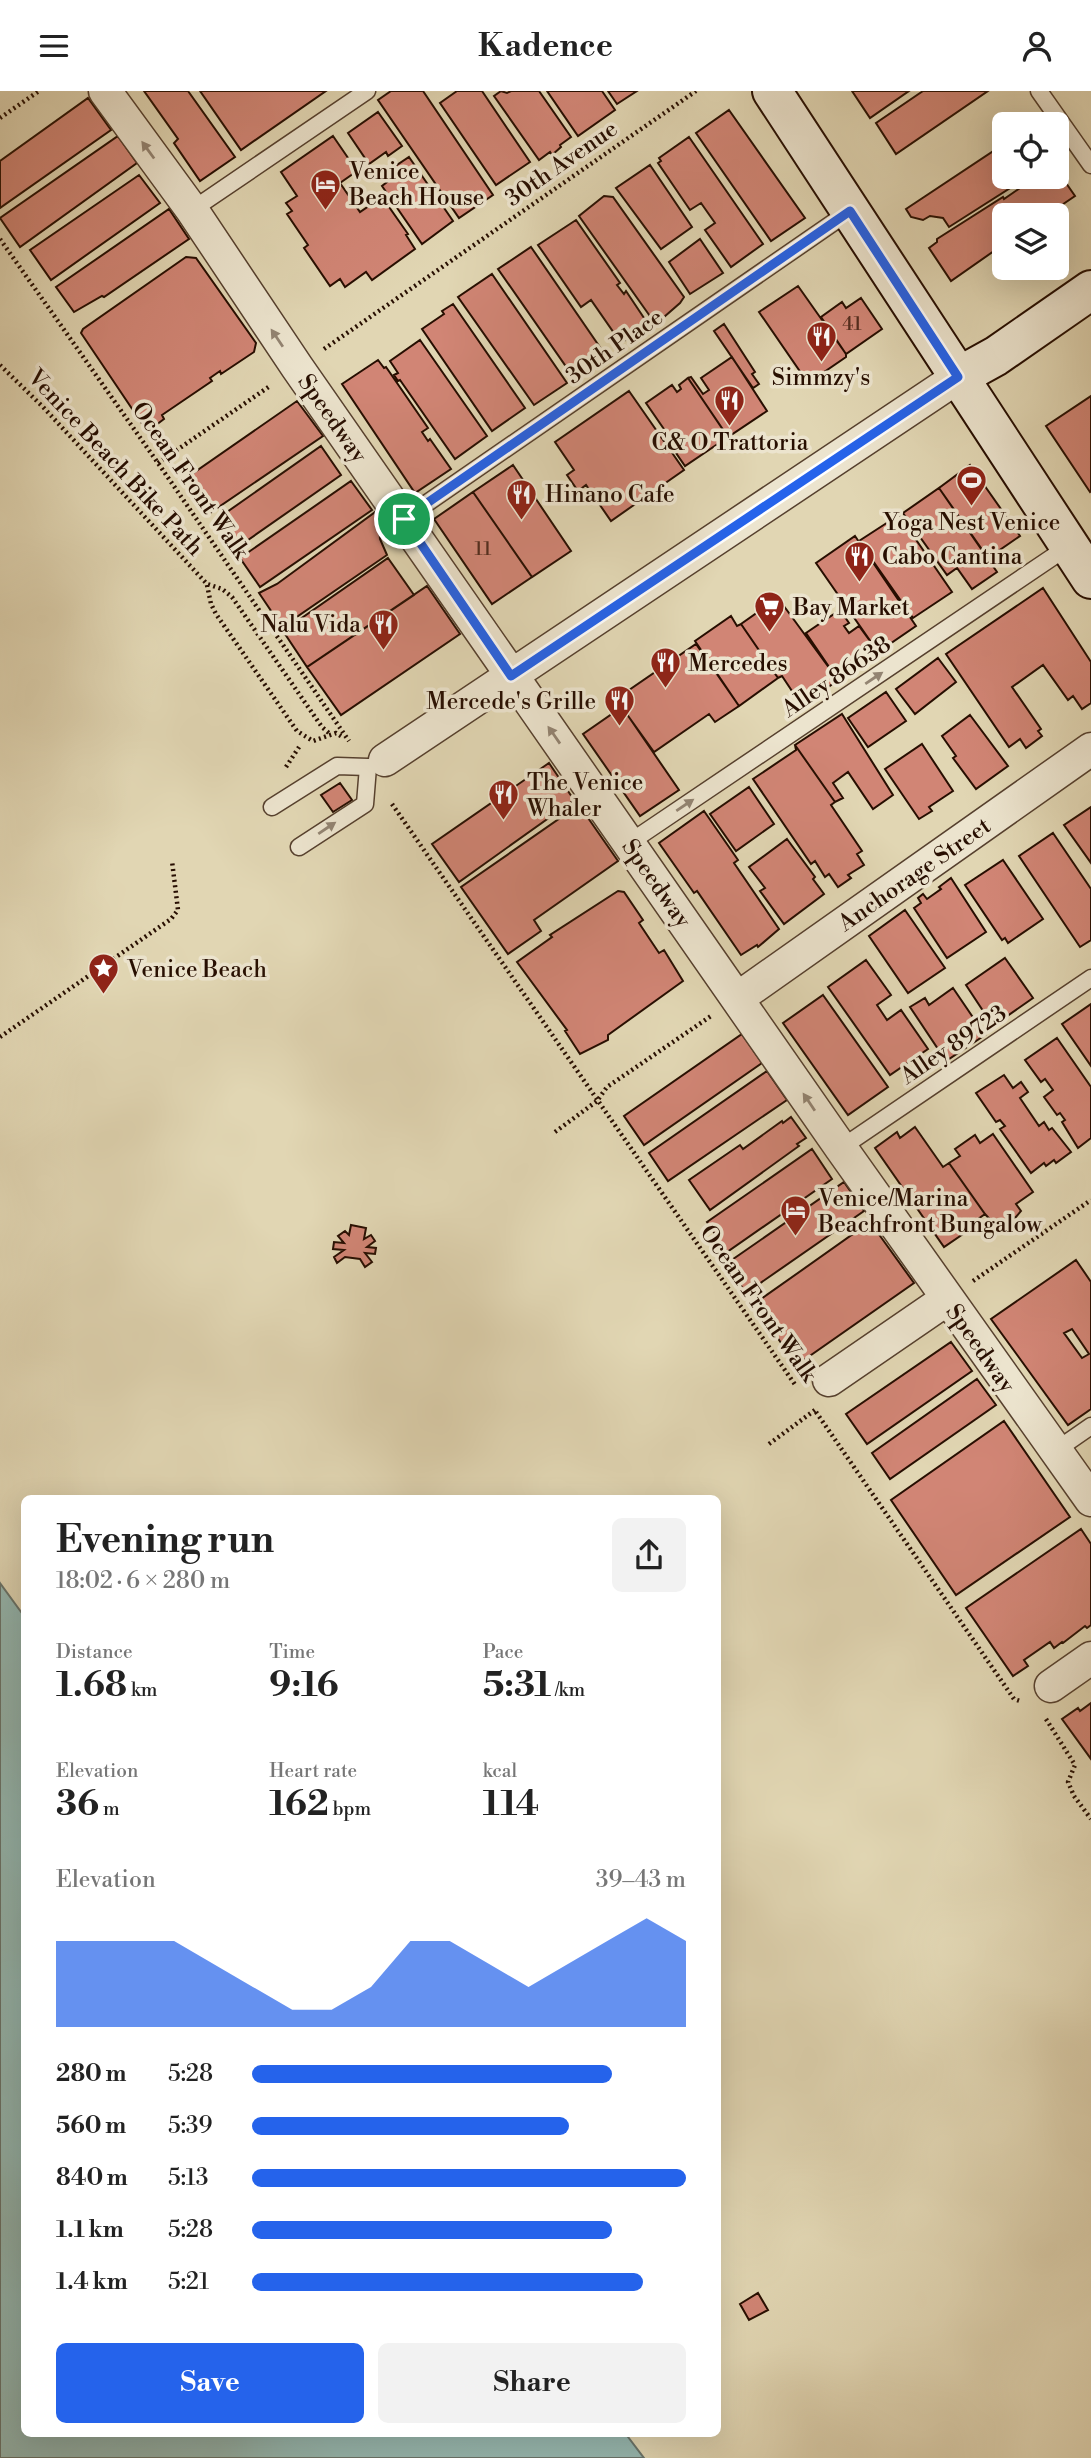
<!DOCTYPE html>
<html lang="en">
<head>
<meta charset="utf-8">
<style>
	:root { --surface:#fff; --page:#f2f2f2; --text:#222; --muted:#767676; --accent:#2563eb }
	body { margin:0; font-family:"Libre Bodoni",serif; background:var(--page); color:var(--text); height:100vh; display:flex; flex-direction:column; font-size:26px; white-space:nowrap }
	* { box-sizing:border-box; margin:0 }
	p { font-size:23px; color:var(--muted) }
	.icon { flex:none; width:38px; height:38px; fill:none; stroke:currentColor; stroke-width:2; stroke-linecap:round; stroke-linejoin:round }
	.map { position:relative; flex:1; overflow:hidden }
	.panel { position:absolute; left:21px; top:1404px; width:700px; height:942px; display:flex; flex-direction:column; background:var(--surface); border-radius:10px; box-shadow:0 7px 28px #0002 }
	.panel>* { flex:none }
	.tools { position:absolute; left:992px; top:21px; display:grid; gap:14px }
	.tools a { display:grid; place-items:center; width:77px; height:77px; border-radius:10px; background:var(--surface); box-shadow:0 7px 28px #0002; font-size:35px }
	.pin { position:absolute; display:grid; place-items:center; width:60px; height:60px; color:#fff; margin:-30px; border:4px solid #fff; border-radius:50%; box-shadow:0 2px 7px #0007 }
	.round { display:grid; place-items:center; flex:none; width:74px; height:74px; border-radius:10px; background:var(--page) }
	.overview { display:flex; align-items:center; justify-content:space-between; height:119px; padding:0 35px }
	h1 { font-size:38px; font-weight:700; line-height:52px }
	.stats { display:grid; grid-template-columns:repeat(3,1fr); gap:10px; height:119px; padding:7px 35px }
	.stats div { display:grid; align-content:center }
	.stats b { font-size:35px; font-weight:700 }
	.stats small { font-size:19px; font-weight:400 }
	.stats p { font-size:19px }
	.chart { height:196px; padding:14px 35px }
	.chart p { display:flex; justify-content:space-between }
	.chart svg { width:100%; height:126px; margin-top:7px; fill:var(--accent); opacity:.7 }
	.action { display:flex; gap:14px; margin-top:auto; padding:14px 35px }
	.action a { flex:1; height:80px; border-radius:10px; background:var(--accent); color:#fff; font-size:28px; font-weight:700; line-height:80px; text-align:center }
	.action a+a { background:var(--page); color:var(--text) }
	ul { padding:0 35px; list-style:none; font-size:23px }
	li { display:grid; grid-template-columns:112px 84px 1fr; align-items:center; height:52px }
	li i { height:18px; border-radius:9px; background:var(--accent) }
	header { display:flex; justify-content:space-between; align-items:center; height:91px; padding:0 35px; background:var(--surface); font-size:32px; font-weight:700 }
	.map>svg:first-child { display:block }
	.water { fill:#95b8b1; stroke:#69746b; stroke-width:2 }
	.building { fill:#d18575; stroke:#270e01; stroke-width:2; fill-rule:evenodd }
	.lines { fill:none; stroke-linecap:round; stroke-linejoin:round }
	.lane-casing { stroke:#56402e; stroke-width:19 }
	.street-casing { stroke:#56402e; stroke-width:35 }
	.secondary-casing { stroke:#270e01; stroke-width:42 }
	.path { stroke:#270e01; stroke-width:4.5; stroke-dasharray:2 3.5; stroke-linecap:butt }
	.lane { stroke:#ece4ce; stroke-width:16 }
	.street { stroke:#ece4ce; stroke-width:32 }
	.secondary { stroke:#ece4ce; stroke-width:38 }
	.oneway { fill:#938472 }
	.route-casing { stroke:#fff; stroke-width:14 }
	.route { stroke:#2563eb; stroke-width:9 }
	.labels { text-anchor:middle; stroke-width:7; stroke-linejoin:round; paint-order:stroke }
	.number-label { font-size:19px; fill:#522c1e }
	.street-label { font-size:23px; fill:#270e01; stroke:#ece4ce }
	.poi-label { font-size:23px; fill:#270e01; stroke:#ece4ce; text-anchor:start }
</style>
</head>
<body>
<header><svg class="icon" aria-label="menu" viewBox="0 0 24 24"><path d="M4 6h16M4 12h16M4 18h16"/></svg>Kadence<svg class="icon" aria-label="person" viewBox="0 0 24 24"><circle cx="12" cy="8" r="4"/><path d="M4 21q1-7 8-7t8 7"/></svg></header>
<div class="map">
<svg width="1091" height="2367" viewBox="0 0 1091 2367">
	<rect width="100%" height="100%" fill="#e1d6b3"/>
	<filter id="stains"><feTurbulence type="fractalNoise" baseFrequency=".00286" numOctaves="4"/><feColorMatrix values="0 0 0 0 .2 0 0 0 0 .09 0 0 0 0 .02 0 0 0 .5 -.17"/></filter>
	<radialGradient id="worn" r=".72"><stop offset=".6" stop-color="#630" stop-opacity="0"/><stop offset="1" stop-color="#630" stop-opacity=".3"/></radialGradient>
	<path class="water" d="M0 1492 24 1525V2342H625L644 2367H0Z"/>
	<path class="building" d="M144 0H188L235 66 200 90 174 52 178 48Z
		M200 0H326L241 59Z
		M391 0H423L493 104 459 127 378 9Z
		M457 0H482L530 71 496 94 440 12Z
		M501 0 507 2 511 0H539L571 46 560 54 561 56 552 64 550 61 539 69 494 5Z
		M547 0H602L615 19 578 45Z
		M608 0H637L617 13Z
		M852 0H909L870 27Z
		M923 0H988L896 63 876 32Z
		M88 7 111 39 0 117V70Z
		M729 19 805 127 771 150 696 42Z
		M378 21 402 55 388 65 386 61 369 73 348 42Z
		M118 45 137 72 20 156 0 127Z
		M333 45 357 80 340 92 360 121 382 106 408 143 406 144 415 158 372 189 366 181 345 196 340 188 330 195 304 157 308 154 287 123 292 120 286 112 297 105 281 81Z
		M689 46 763 153 731 176 705 139 715 132 701 112 690 119 658 72 661 70 659 67Z
		M995 59 1004 73V86H1013L1018 92 949 136 943 127 930 125 923 129 911 126 906 118Z
		M409 66 453 130 422 153 382 95 396 84 391 78Z
		M650 74 692 136 661 158 616 97Z
		M1057 79 1075 105 1047 124H1004V153L951 190 929 157 937 151V148L1003 106 1004 108 1036 86H1057Z
		M139 84 160 112 51 189 30 159Z
		M604 105 613 106 684 206 680 212 664 226 652 228 579 125Z
		M169 118 189 148 104 206 102 205 74 221 56 196Z
		M576 129 620 192 617 194 624 203 626 200 648 233 621 252 591 209 581 216 538 154Z
		M700 148 723 182 690 203 669 171Z
		M531 156 606 265 574 287 498 178Z
		M186 166 196 167 256 252 254 261 221 283 220 280 210 287 212 290 162 324 164 328 152 337H145L81 242 83 238Z
		M492 183 567 292 534 314 458 206Z
		M798 195 846 263V266L808 292 759 221Z
		M861 207 882 238 846 263 821 226 842 211 846 217Z
		M453 213 525 317 492 340 422 238 444 223 442 220Z
		M724 233 755 281 752 283 759 293 753 297 714 240Z
		M420 249 487 345 455 368 400 289 398 290 394 284 398 282 390 270Z
		M732 266 767 320 728 346 688 287 691 286 703 303 709 299 701 287Z
		M378 269 384 277 386 276 428 337 422 341 428 350 430 348 451 378 415 402 342 293Z
		M688 287 728 346 685 375 665 346 668 344 646 312 672 294 677 301 681 298 679 294Z
		M629 300 684 379 611 430 586 394 578 400 567 384 574 379 555 351Z
		M1091 305V400L1090 401 1046 335Z
		M297 310 323 345 207 424 185 393 193 388 192 383Z
		M321 355 341 384 238 456 217 428Z
		M513 374 571 460 532 486 473 401Z
		M970 374 1020 445 988 467 939 397Z
		M351 390 372 419 260 496 240 467Z
		M939 397 997 481 972 498 957 477 947 484 903 422Z
		M473 401 532 486 492 513 434 428Z
		M378 419 380 448 387 464 282 536 259 502 277 493Z
		M899 424 952 501 913 527 859 450Z
		M855 445 916 535 878 561 816 472Z
		M388 467 414 504 307 576 283 540Z
		M427 495 460 543 341 624 307 576Z
		M1043 497 1091 571V612L1082 618 1073 605 1068 609 1043 574 1012 596 1041 638 1038 640 1042 645 1026 657 1020 648 1009 656 946 563Z
		M778 507 838 589 802 615 782 585 778 587 741 533Z
		M840 519 849 532 844 535 849 542 859 535 878 561 838 589 806 542Z
		M731 525 737 535 741 533 778 587 739 615 695 550Z
		M696 553 739 615 715 631 709 623 654 661 616 608Z
		M938 567 956 591 915 623 896 598Z
		M886 601 906 630 868 656 848 627Z
		M622 616 679 699 640 725 583 643Z
		M842 623 893 704 873 718 848 681 833 692 843 707 835 711 795 654Z
		M970 624 1008 675 976 698 953 667 956 665 942 645Z
		M922 653 953 700 929 716 932 720 919 728 885 678Z
		M795 654 835 711 831 714 862 760 857 763 864 774 848 784 851 787 838 796 829 783 825 786 815 770 811 773 753 688 796 659Z
		M549 672 574 709 459 791 432 753Z
		M340 692 352 709 333 721 321 704Z
		M749 696 774 733 736 760 710 723Z
		M579 714 618 770 534 829 541 840 508 863 461 796Z
		M1091 716V772L1064 734Z
		M704 720 738 769 734 772 779 838 758 856 757 854 741 864 697 800 694 802 659 752Z
		M1053 742 1091 798V849L1080 856 1019 765Z
		M787 748 815 786 813 788 824 803 784 833 760 800 765 797 749 776Z
		M1003 769 1043 828 1008 852 1005 847 1002 849 965 794Z
		M951 787 986 841 947 867 914 817 921 812 918 807 923 803 927 808 941 798 939 796Z
		M618 800 624 801 643 829 639 832 659 862 664 859 683 890 608 944V949L580 963 565 940 567 939 517 871 552 846 550 844Z
		M905 819 945 877 908 902 869 845Z
		M1005 867 1033 907 993 935 966 894Z
		M866 869 891 904 877 914 887 929 901 919 928 958 890 984 828 896Z
		M953 897 985 944 946 970 910 916 925 907 929 914Z
		M823 904 888 996 848 1024 783 932Z
		M1091 913V975L1062 933Z
		M742 943 762 972 644 1054 624 1025Z
		M1057 947 1091 996V1047L1078 1057 1062 1031 1065 1029 1060 1022 1057 1024 1044 1006 1053 999 1045 988 1041 991 1025 969Z
		M767 980 787 1009 668 1090 649 1062Z
		M1004 984 1013 997 1021 991 1028 1001 1020 1007 1039 1035 1044 1031 1049 1039 1052 1037 1071 1061 1056 1072 1054 1069 1046 1075 1044 1072 1031 1082 1000 1038 1005 1035 1000 1029 996 1031 976 1002Z
		M791 1026 806 1047 797 1053 799 1055 710 1119 689 1089 740 1054 743 1058 782 1030 783 1032Z
		M915 1036 943 1076 949 1072 985 1123 964 1138 966 1141 944 1156 875 1057 897 1041 900 1047Z
		M993 1043 1033 1101 1016 1113 1021 1120 1016 1126 996 1135 985 1123 949 1072 960 1065 955 1058 975 1044 980 1052Z
		M812 1058 832 1088 727 1161 707 1131Z
		M844 1091 864 1120 746 1202 726 1173Z
		M870 1131 914 1192 801 1271 800 1269 795 1272 754 1213Z
		M351 1134 366 1137 364 1148 371 1144 375 1150 367 1156 376 1157 375 1163 365 1162 372 1171 365 1176 360 1168 345 1166 337 1172 334 1166 344 1159 333 1158 334 1151 344 1152 338 1145 345 1140 349 1144Z
		M1076 1169 1091 1191V1318L1068 1334 991 1228ZM1072 1238 1089 1263 1082 1267 1064 1242Z
		M951 1251 972 1280 867 1353 846 1323Z
		M977 1288 996 1314 890 1388 872 1362Z
		M1004 1330 1070 1426 956 1504 891 1409Z
		M1081 1438 1091 1453V1534L1087 1537 1085 1535 1063 1552 1062 1551 1054 1557 1050 1551 1024 1569 1028 1575 1013 1585 966 1517Z
		M1091 1612V1668L1062 1628 1078 1617 1080 1620Z
		M758 2202 768 2219 749 2229 740 2213Z"/>
	<g class="lines">
		<defs>
			<path id="lane" d="M1039 0 1091 74
				M192 119 367 0
				M404 428 850 120
				M272 716 337 675 368 676
				M629 752 1069 455
				M299 756 365 713 368 676
				M841 1057 1091 887
				M1055 1360 1091 1335"/>
			<path id="street" d="M105 0 192 119 297 276 841 1057 1091 1409
				M385 669 958 286
				M738 907 1091 658
				M829 1289 947 1208
				M1051 1595 1091 1567"/>
			<path id="secondary" d="M772 0 1091 488
				M958 286 996 265 1091 199"/>
		</defs>
		<use href="#lane" class="lane-casing"/>
		<use href="#street" class="street-casing"/>
		<use href="#secondary" class="secondary-casing"/>
		<path class="path" d="M0 27 39 0
			M0 148 158 372 349 650
			M324 258 696 0
			M0 274 43 316 207 493 222 498 232 506 322 636 330 643
			M158 372 270 295
			M207 494 211 513 216 523 297 640 313 650 336 642 344 647
			M286 676 301 653
			M392 713 796 1295
			M0 946 171 828 178 819 172 770
			M555 1041 597 1010 607 996 711 925
			M973 1190 1091 1109
			M816 1321 1014 1608 1020 1610
			M769 1353 815 1319
			M1046 1628 1075 1674 1068 1691 1074 1705 1091 1728"/>
		<use href="#lane" class="lane"/>
		<use href="#street" class="street"/>
		<use href="#secondary" class="secondary"/>
	</g>
	<defs><path id="oneway-solid" d="M-6-.8H1V-3.2L6.5 0L1 3.2V.8H-6Z" transform="scale(1.75)"/></defs>
	<g class="oneway">
		<use href="#oneway-solid" transform="translate(148 59) rotate(-126)"/>
		<use href="#oneway-solid" transform="translate(277 247) rotate(-124)"/>
		<use href="#oneway-solid" transform="translate(874 587) rotate(-34)"/>
		<use href="#oneway-solid" transform="translate(554 644) rotate(-125)"/>
		<use href="#oneway-solid" transform="translate(685 714) rotate(-34)"/>
		<use href="#oneway-solid" transform="translate(327 737) rotate(-34)"/>
		<use href="#oneway-solid" transform="translate(809 1011) rotate(-124)"/>
	</g>
	<g class="lines">
		<defs>
			<path id="route" d="M850 120 958 286 511 585 404 428Z"/>
		</defs>
		<use href="#route" class="route-casing"/>
		<use href="#route" class="route"/>
	</g>
	<defs>
		<symbol id="hotel-pin" viewBox="-11 -11 22 30"><path d="M0 17L-7.5 6A9.5 9.5 0 1 1 7.5 6Z" fill="#8f2418" stroke="#ece4ce"/><path d="M-6-4.5h1.5V1H6V5H4.5V3h-9V5H-6ZM-4 0a1.8 1.8 0 1 1 3.6 0ZM.5 0V-2.5h3Q6-2.5 6 0Z" fill="#fff"/></symbol>
		<symbol id="restaurant-pin" viewBox="-11 -11 22 30"><path d="M0 17L-7.5 6A9.5 9.5 0 1 1 7.5 6Z" fill="#8f2418" stroke="#ece4ce"/><path d="M-5-6h1v4h1v-4h1v4h1v-4h1v5L-1.5 .5V6h-2V.5L-5-1ZM5-6V6H3V1.5H1.5Q1.5-4 5-6Z" fill="#fff"/></symbol>
		<symbol id="stadium-pin" viewBox="-11 -11 22 30"><path d="M0 17L-7.5 6A9.5 9.5 0 1 1 7.5 6Z" fill="#8f2418" stroke="#ece4ce"/><path d="M0-5a6.5 5 0 1 0 0 10a6.5 5 0 1 0 0-10ZM-3.5-1.8h7v3.6h-7Z" fill="#fff"/></symbol>
		<symbol id="supermarket-pin" viewBox="-11 -11 22 30"><path d="M0 17L-7.5 6A9.5 9.5 0 1 1 7.5 6Z" fill="#8f2418" stroke="#ece4ce"/><path d="M-6-5.5h2.5l.6 2H6L4.5 2H-2.5L-4.4-4H-6ZM-1.5 3.2a1.3 1.3 0 1 0 .1 0ZM3 3.2a1.3 1.3 0 1 0 .1 0Z" fill="#fff"/></symbol>
		<symbol id="sight-pin" viewBox="-11 -11 22 30"><path d="M0 17L-7.5 6A9.5 9.5 0 1 1 7.5 6Z" fill="#8f2418" stroke="#ece4ce"/><path d="M0-6L1.8-2.2L6-1.7L2.9 1.2L3.7 5.4L0 3.3L-3.7 5.4L-2.9 1.2L-6-1.7L-1.8-2.2Z" fill="#fff"/></symbol>
	</defs>
	<g fill-rule="evenodd">
		<use href="#hotel-pin" x="308" y="76" width="35" height="47"/>
		<use href="#restaurant-pin" x="804" y="228" width="35" height="47"/>
		<use href="#restaurant-pin" x="712" y="292" width="35" height="47"/>
		<use href="#stadium-pin" x="954" y="372" width="35" height="47"/>
		<use href="#restaurant-pin" x="504" y="386" width="35" height="47"/>
		<use href="#restaurant-pin" x="842" y="448" width="35" height="47"/>
		<use href="#supermarket-pin" x="752" y="498" width="35" height="47"/>
		<use href="#restaurant-pin" x="366" y="516" width="35" height="47"/>
		<use href="#restaurant-pin" x="648" y="554" width="35" height="47"/>
		<use href="#restaurant-pin" x="602" y="592" width="35" height="47"/>
		<use href="#restaurant-pin" x="486" y="686" width="35" height="47"/>
		<use href="#sight-pin" x="86" y="860" width="35" height="47"/>
		<use href="#hotel-pin" x="778" y="1102" width="35" height="47"/>
	</g>
	<g class="labels">
		<g class="number-label">
			<text x="852" y="239">41</text>
			<text x="483" y="464">11</text>
		</g>
		<g class="street-label">
			<text transform="translate(561 72) rotate(-35)" y="8">30th Avenue</text>
			<text transform="translate(614 255) rotate(-35)" y="8">30th Place</text>
			<text transform="translate(333 327) rotate(55)" y="8">Speedway</text>
			<text transform="translate(116 371) rotate(47)" y="8">Venice Beach Bike Path</text>
			<text transform="translate(191 389) rotate(55)" y="8">Ocean Front Walk</text>
			<text transform="translate(836 585) rotate(-34)" y="8">Alley 86638</text>
			<text transform="translate(914 783) rotate(-35)" y="8">Anchorage Street</text>
			<text transform="translate(657 792) rotate(55)" y="8">Speedway</text>
			<text transform="translate(953 953) rotate(-34)" y="8">Alley 89723</text>
			<text transform="translate(759 1212) rotate(55)" y="8">Ocean Front Walk</text>
			<text transform="translate(981 1257) rotate(55)" y="8">Speedway</text>
		</g>
		<g class="poi-label">
			<text x="349" y="88">Venice<tspan x="349" dy="26">Beach House</tspan></text>
			<text x="821" y="294" text-anchor="middle">Simmzy's</text>
			<text x="730" y="359" text-anchor="middle">C&amp; O Trattoria</text>
			<text x="545" y="411">Hinano Cafe</text>
			<text x="972" y="439" text-anchor="middle">Yoga Nest Venice</text>
			<text x="882" y="473">Cabo Cantina</text>
			<text x="793" y="524">Bay Market</text>
			<text x="361" y="541" text-anchor="end">Nalu Vida</text>
			<text x="688" y="580">Mercedes</text>
			<text x="596" y="618" text-anchor="end">Mercede's Grille</text>
			<text x="527" y="699">The Venice<tspan x="527" dy="26">Whaler</tspan></text>
			<text x="127" y="886">Venice Beach</text>
			<text x="818" y="1115">Venice/Marina<tspan x="818" dy="26">Beachfront Bungalow</tspan></text>
		</g>
	</g>
	<rect width="100%" height="100%" filter="url(#stains)"/>
	<rect width="100%" height="100%" fill="url(#worn)"/>
</svg>
<div class="tools">
<a><svg class="icon" aria-label="locate" viewBox="0 0 24 24"><circle cx="12" cy="12" r="6"/><path d="M12 2v4M12 18v4M2 12h4M18 12h4"/></svg></a>
<a><svg class="icon" aria-label="layers" viewBox="0 0 24 24"><path d="M12 4l9 5-9 5-9-5zM3 14l9 5 9-5"/></svg></a>
</div>
<div class="pin" style="left:404px;top:428px;background:#1e9e55"><svg class="icon" aria-label="arrive" viewBox="0 0 24 24"><path d="M6 21V4h12l-3 4 3 4H6"/></svg></div>
<section class="panel">
<div class="overview"><div><h1>Evening run</h1><p>18:02 · 6 × 280 m</p></div><a class="round"><svg class="icon" aria-label="share" viewBox="0 0 24 24"><path d="M12 15V3M7 8l5-5 5 5M5 13v7h14v-7"/></svg></a></div>
<div class="stats">
<div><p>Distance</p><b>1.68<small> km</small></b></div>
<div><p>Time</p><b>9:16</b></div>
<div><p>Pace</p><b>5:31<small> /km</small></b></div>
</div>
<div class="stats">
<div><p>Elevation</p><b>36<small> m</small></b></div>
<div><p>Heart rate</p><b>162<small> bpm</small></b></div>
<div><p>kcal</p><b>114</b></div>
</div>
<div class="chart"><p><span>Elevation</span>39–43 m</p>
<svg viewBox="0 0 160 44" preserveAspectRatio="none"><path d="M0 44V14L10 14L20 14L30 14L40 22L50 30L60 38L70 38L80 30L90 14L100 14L110 22L120 30L130 22L140 14L150 6L160 14V44z"/></svg>
</div>
<ul>
<li><b>280 m</b>5:28<i style="width:83%"></i></li>
<li><b>560 m</b>5:39<i style="width:73%"></i></li>
<li><b>840 m</b>5:13<i style="width:100%"></i></li>
<li><b>1.1 km</b>5:28<i style="width:83%"></i></li>
<li><b>1.4 km</b>5:21<i style="width:90%"></i></li>
</ul>
<div class="action"><a>Save</a><a>Share</a></div>
</section>
</div>
</body>
</html>
